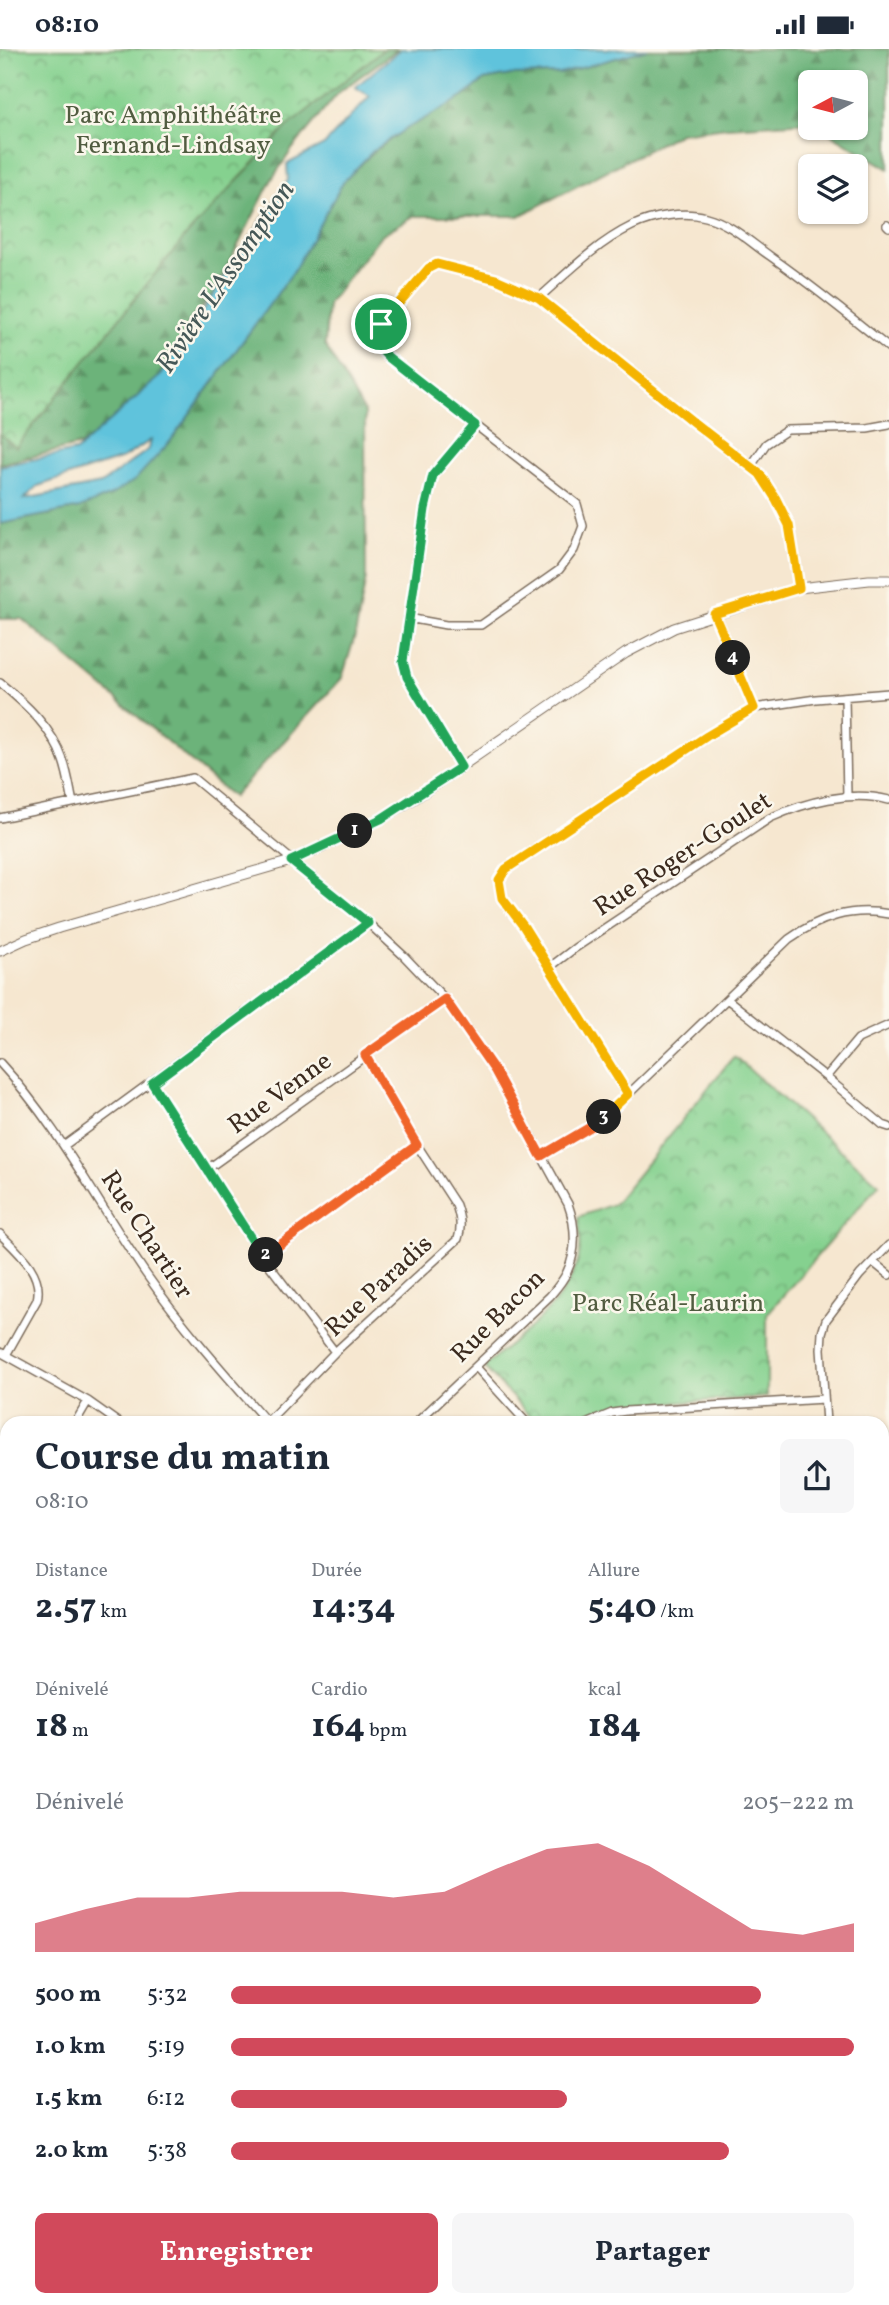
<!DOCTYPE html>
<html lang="fr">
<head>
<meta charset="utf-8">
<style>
	:root { --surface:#fff; --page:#f6f6f7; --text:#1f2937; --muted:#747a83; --accent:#d1495b }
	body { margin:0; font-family:Vollkorn,serif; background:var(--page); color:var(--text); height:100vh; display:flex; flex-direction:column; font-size:26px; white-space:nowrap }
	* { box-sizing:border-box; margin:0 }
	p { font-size:23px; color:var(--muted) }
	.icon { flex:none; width:38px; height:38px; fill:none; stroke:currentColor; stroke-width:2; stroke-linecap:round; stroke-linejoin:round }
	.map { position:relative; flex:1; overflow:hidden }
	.panel { position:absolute; left:0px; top:1367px; width:889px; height:891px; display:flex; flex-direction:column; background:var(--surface); border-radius:21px 21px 0 0; box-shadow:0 2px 5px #0004 }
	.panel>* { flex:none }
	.needle { width:46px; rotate:263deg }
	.fabs { position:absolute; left:798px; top:21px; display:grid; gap:14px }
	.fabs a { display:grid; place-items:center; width:70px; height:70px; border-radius:10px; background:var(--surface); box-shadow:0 2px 5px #0004; font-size:35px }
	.pin { position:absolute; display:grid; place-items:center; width:60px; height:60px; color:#fff; margin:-30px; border:4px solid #fff; border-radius:50%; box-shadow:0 2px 7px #0007 }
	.km { position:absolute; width:35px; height:35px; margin:-18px; border-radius:50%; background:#222; color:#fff; font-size:19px; line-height:35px; text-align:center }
	.round { display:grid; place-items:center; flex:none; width:74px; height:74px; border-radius:10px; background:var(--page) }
	.overview { display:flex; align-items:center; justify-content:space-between; height:119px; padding:0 35px }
	h1 { font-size:38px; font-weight:700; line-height:52px }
	.stats { display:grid; grid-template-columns:repeat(3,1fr); gap:10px; height:119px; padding:7px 35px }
	.stats div { display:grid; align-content:center }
	.stats b { font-size:35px; font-weight:700 }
	.stats small { font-size:19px; font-weight:400 }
	.stats p { font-size:19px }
	.chart { height:196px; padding:14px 35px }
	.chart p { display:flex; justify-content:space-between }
	.chart svg { width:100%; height:126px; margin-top:7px; fill:var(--accent); opacity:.7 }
	.button { display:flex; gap:14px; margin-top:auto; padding:14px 35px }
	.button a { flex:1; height:80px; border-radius:10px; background:var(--accent); color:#fff; font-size:28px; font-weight:700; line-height:80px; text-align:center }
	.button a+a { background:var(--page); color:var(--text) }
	ul { padding:0 35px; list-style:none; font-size:23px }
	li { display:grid; grid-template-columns:112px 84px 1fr; align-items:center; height:52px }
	li i { height:18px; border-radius:9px; background:var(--accent) }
	.status { display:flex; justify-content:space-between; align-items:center; height:49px; padding:0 35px; background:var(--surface); direction:ltr }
	.status svg { height:19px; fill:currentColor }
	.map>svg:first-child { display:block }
	.forest { fill:url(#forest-firs); stroke:#546e4c; stroke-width:2 }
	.park { fill:url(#park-crowns); stroke:#607e56; stroke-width:2 }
	.water { fill:#5ec3dc; stroke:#4c767d; stroke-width:2; fill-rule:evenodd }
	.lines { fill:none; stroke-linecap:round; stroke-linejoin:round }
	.stream { stroke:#5ec3dc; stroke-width:2.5 }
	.minor-casing { stroke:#7c6c5c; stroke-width:10 }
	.tertiary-casing { stroke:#7c6c5c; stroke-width:11 }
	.minor { stroke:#fff; stroke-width:7 }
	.tertiary { stroke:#fff; stroke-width:9 }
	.split-1-casing { stroke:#fff; stroke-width:14 }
	.split-2-casing { stroke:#fff; stroke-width:14 }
	.split-3-casing { stroke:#fff; stroke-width:14 }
	.split-4-casing { stroke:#fff; stroke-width:14 }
	.split-5-casing { stroke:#fff; stroke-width:14 }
	.split-1 { stroke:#22a559; stroke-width:9 }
	.split-2 { stroke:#22a559; stroke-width:9 }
	.split-3 { stroke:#f0652b; stroke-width:9 }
	.split-4 { stroke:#f5b400; stroke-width:9 }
	.split-5 { stroke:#f5b400; stroke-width:9 }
	.labels { text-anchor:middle; stroke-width:5; stroke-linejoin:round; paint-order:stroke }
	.park-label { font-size:26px; fill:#515c40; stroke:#fbf7ec }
	.street-label { font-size:26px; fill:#3b2a1e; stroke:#fbf7ec }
	.water-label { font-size:28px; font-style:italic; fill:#465857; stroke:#fbf7ec }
</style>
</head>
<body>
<div class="status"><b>08:10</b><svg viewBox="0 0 49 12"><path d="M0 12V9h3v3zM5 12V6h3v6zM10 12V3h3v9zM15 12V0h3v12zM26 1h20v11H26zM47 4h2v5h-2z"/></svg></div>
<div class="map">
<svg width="889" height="2256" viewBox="0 0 889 2256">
	<defs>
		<pattern id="forest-firs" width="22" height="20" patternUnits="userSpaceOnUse" patternTransform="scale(1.75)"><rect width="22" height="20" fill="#6cb37a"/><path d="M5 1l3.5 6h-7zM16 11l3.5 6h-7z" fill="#5a9263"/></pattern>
		<pattern id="park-crowns" width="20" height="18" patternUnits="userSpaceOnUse" patternTransform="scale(1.75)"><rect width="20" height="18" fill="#85d18f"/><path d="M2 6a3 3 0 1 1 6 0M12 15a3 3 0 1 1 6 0" fill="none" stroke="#6eaa74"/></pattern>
	</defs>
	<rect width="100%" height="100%" fill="#fbf7ec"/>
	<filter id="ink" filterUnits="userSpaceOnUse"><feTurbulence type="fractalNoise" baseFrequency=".0143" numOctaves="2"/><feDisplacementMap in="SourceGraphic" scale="14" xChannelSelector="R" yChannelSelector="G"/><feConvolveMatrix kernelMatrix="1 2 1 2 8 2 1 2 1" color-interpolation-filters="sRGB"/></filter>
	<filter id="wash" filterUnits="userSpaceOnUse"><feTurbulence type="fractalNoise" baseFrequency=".00686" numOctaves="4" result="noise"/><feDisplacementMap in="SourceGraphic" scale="28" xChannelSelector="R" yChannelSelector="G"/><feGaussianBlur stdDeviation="1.57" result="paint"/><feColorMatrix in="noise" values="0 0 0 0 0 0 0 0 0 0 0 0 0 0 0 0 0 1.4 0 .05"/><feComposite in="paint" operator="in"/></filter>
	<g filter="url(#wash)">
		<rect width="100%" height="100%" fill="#f6e7d0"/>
		<path class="forest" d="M0 0H398L339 43 293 99 272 130 213 245 191 270 165 322 117 375 81 396 0 415Z
			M647 0H889V120L821 79H856V33H810V73L727 78 680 84 519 167H414L381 186 328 255 325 296 365 364 366 529 355 587 342 629 233 748 22 570H0V475L80 459 169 394 293 223 343 133 373 103 404 81 463 48 484 31 510 26 560 25Z
			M0 1747 7 1756V1824L0 1832Z
			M883 1903 889 1908V2045L882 2054Z
			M0 2080 7 2086V2250H675L681 2256H0Z"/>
		<path class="park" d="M0 0H384L287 78 184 189 16 398 0 385Z
			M734 1007 879 1135 767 1265V1348L636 1356 610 1360 578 1374H536L484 1318C517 1288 564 1258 578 1212 582 1197 580 1183 578 1168L614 1155Z"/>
		<path class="water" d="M401 0H647L560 25 510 26 484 31 463 48 404 81 373 102 343 133 293 223 169 394 135 431 111 446 80 459 0 475V417L76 402 160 327 288 131 287 115 324 96 370 47 355 38ZM151 391 149 400 101 435 24 450 38 437 123 409Z"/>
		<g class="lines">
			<path class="stream" d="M0 1657 7 1662
				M420 2256 427 2250"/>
		</g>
	</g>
	<g filter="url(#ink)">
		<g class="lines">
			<defs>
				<path id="minor" d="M887 176 889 178
					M539 249C568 223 597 194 632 177 653 167 684 162 706 168 730 174 750 193 770 207 811 236 850 267 889 299
					M751 417 766 395 787 381 867 379 889 375
					M714 565 754 659
					M408 569 446 576H481L559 521 574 501 583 477 577 455 388 308 377 296 381 275 429 219 437 215 496 230 539 249 693 373 760 425 776 450 789 476 799 539
					M0 634C26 655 52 679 63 711 68 725 70 740 73 754
					M845 648 847 747
					M461 718 407 628 403 612 425 460 433 426 475 376
					M0 769 193 729 368 874 404 907 445 950 495 1022 568 1155C576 1177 577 1202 567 1223 563 1232 556 1240 550 1247L416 1374
					M550 918 575 899 770 769C805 753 850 741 889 751
					M727 950 826 1028 883 1076 889 1078
					M0 1014C59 1078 97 1154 146 1225 183 1278 225 1325 268 1374
					M826 1028 858 990 889 976
					M152 1034 263 1208 335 1303
					M628 1045 524 878 502 849 499 831 506 820 707 687 754 659 816 650 889 644
					M65 1096 368 874
					M541 1107 592 1077 612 1061 789 890C820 868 851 858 889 865
					M206 1121 445 950
					M0 1185C17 1202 44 1224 37 1251L6 1306
					M263 1208 417 1096
					M873 1213 889 1226
					M0 1303 88 1352 119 1374
					M476 1318 527 1374
					M267 1373 335 1303 458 1190C462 1178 460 1168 456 1156L417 1096 364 1006
					M75 1374 88 1352
					M588 1374 612 1364 626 1362 824 1350
					M826 1374 821 1300 822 1284 826 1271 860 1226 889 1196
					M0 1458H7
					M882 1645 889 1623
					M882 1677 889 1679
					M882 1781 889 1784
					M882 1855 889 1853
					M882 2183 889 2173
					M882 2222 889 2235"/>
				<path id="tertiary" d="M0 902 26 890 59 879 291 812 381 770 417 748 626 604 674 579 799 539 869 531H889"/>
			</defs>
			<use href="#minor" class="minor-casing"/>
			<use href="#tertiary" class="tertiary-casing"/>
			<use href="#minor" class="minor"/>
			<use href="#tertiary" class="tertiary"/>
		</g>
	</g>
	<g class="lines" filter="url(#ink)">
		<defs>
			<path id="split-1" d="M355 782 381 770 461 718 407 628 403 612 425 460 433 426 475 376 388 308 377 296 381 275"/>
			<path id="split-2" d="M266 1206 263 1208 152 1034 368 874 291 812 355 782"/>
			<path id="split-3" d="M266 1206 417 1096 365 1006 445 950 495 1022 541 1107 592 1077 604 1068"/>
			<path id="split-4" d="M604 1068 628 1045 524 878 502 849 499 831 506 820 707 687 754 659 733 609"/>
			<path id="split-5" d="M381 275 429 219 437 215 496 230 539 249 693 373 760 425 776 450 789 476 799 539 714 565 733 609"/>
		</defs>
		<use href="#split-1" class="split-1-casing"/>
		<use href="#split-2" class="split-2-casing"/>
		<use href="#split-3" class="split-3-casing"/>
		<use href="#split-4" class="split-4-casing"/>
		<use href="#split-5" class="split-5-casing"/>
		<use href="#split-1" class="split-1"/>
		<use href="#split-2" class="split-2"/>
		<use href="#split-3" class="split-3"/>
		<use href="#split-4" class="split-4"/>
		<use href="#split-5" class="split-5"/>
	</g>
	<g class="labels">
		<g class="park-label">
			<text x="173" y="74">Parc Amphithéâtre<tspan x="173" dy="30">Fernand-Lindsay</tspan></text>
			<text x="668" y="1262">Parc Réal-Laurin</text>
		</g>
		<g class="street-label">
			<text transform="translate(682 804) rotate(-33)" y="9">Rue Roger-Goulet</text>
			<text transform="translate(279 1043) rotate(-36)" y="9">Rue Venne</text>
			<text transform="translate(148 1185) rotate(57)" y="9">Rue Chartier</text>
			<text transform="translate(378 1236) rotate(-43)" y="9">Rue Paradis</text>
			<text transform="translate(497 1266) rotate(-45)" y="9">Rue Bacon</text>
		</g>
		<g class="water-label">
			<text transform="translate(224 227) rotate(-56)" y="10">Rivière L'Assomption</text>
		</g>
	</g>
</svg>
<div class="fabs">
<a><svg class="needle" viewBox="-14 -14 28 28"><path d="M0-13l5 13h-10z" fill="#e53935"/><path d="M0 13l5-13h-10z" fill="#747a83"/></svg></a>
<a><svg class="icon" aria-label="layers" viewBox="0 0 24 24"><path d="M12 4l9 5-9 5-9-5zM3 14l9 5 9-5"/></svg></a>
</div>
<div class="pin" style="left:381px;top:275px;background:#1e9e55"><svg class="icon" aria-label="arrive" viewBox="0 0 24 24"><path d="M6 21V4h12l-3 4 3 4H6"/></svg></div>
<b class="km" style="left:355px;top:782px">1</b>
<b class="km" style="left:266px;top:1206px">2</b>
<b class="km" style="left:604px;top:1068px">3</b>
<b class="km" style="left:733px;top:609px">4</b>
<section class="panel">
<div class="overview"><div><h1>Course du matin</h1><p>08:10</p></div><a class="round"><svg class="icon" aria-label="share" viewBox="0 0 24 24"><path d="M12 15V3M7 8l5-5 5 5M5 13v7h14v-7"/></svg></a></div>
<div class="stats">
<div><p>Distance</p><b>2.57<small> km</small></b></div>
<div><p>Durée</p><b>14:34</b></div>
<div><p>Allure</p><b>5:40<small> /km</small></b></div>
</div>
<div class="stats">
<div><p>Dénivelé</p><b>18<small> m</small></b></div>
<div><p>Cardio</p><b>164<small> bpm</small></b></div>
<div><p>kcal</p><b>184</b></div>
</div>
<div class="chart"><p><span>Dénivelé</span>205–222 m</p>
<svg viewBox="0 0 160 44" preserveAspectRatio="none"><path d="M0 44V34L10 29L20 25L30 25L40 23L50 23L60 23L70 25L80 23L90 15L100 8L110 6L120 14L130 25L140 36L150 38L160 34V44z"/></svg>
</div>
<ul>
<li><b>500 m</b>5:32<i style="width:85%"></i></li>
<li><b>1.0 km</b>5:19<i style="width:100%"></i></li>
<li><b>1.5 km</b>6:12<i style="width:54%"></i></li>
<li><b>2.0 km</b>5:38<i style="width:80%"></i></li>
</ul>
<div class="button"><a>Enregistrer</a><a>Partager</a></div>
</section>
</div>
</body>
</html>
